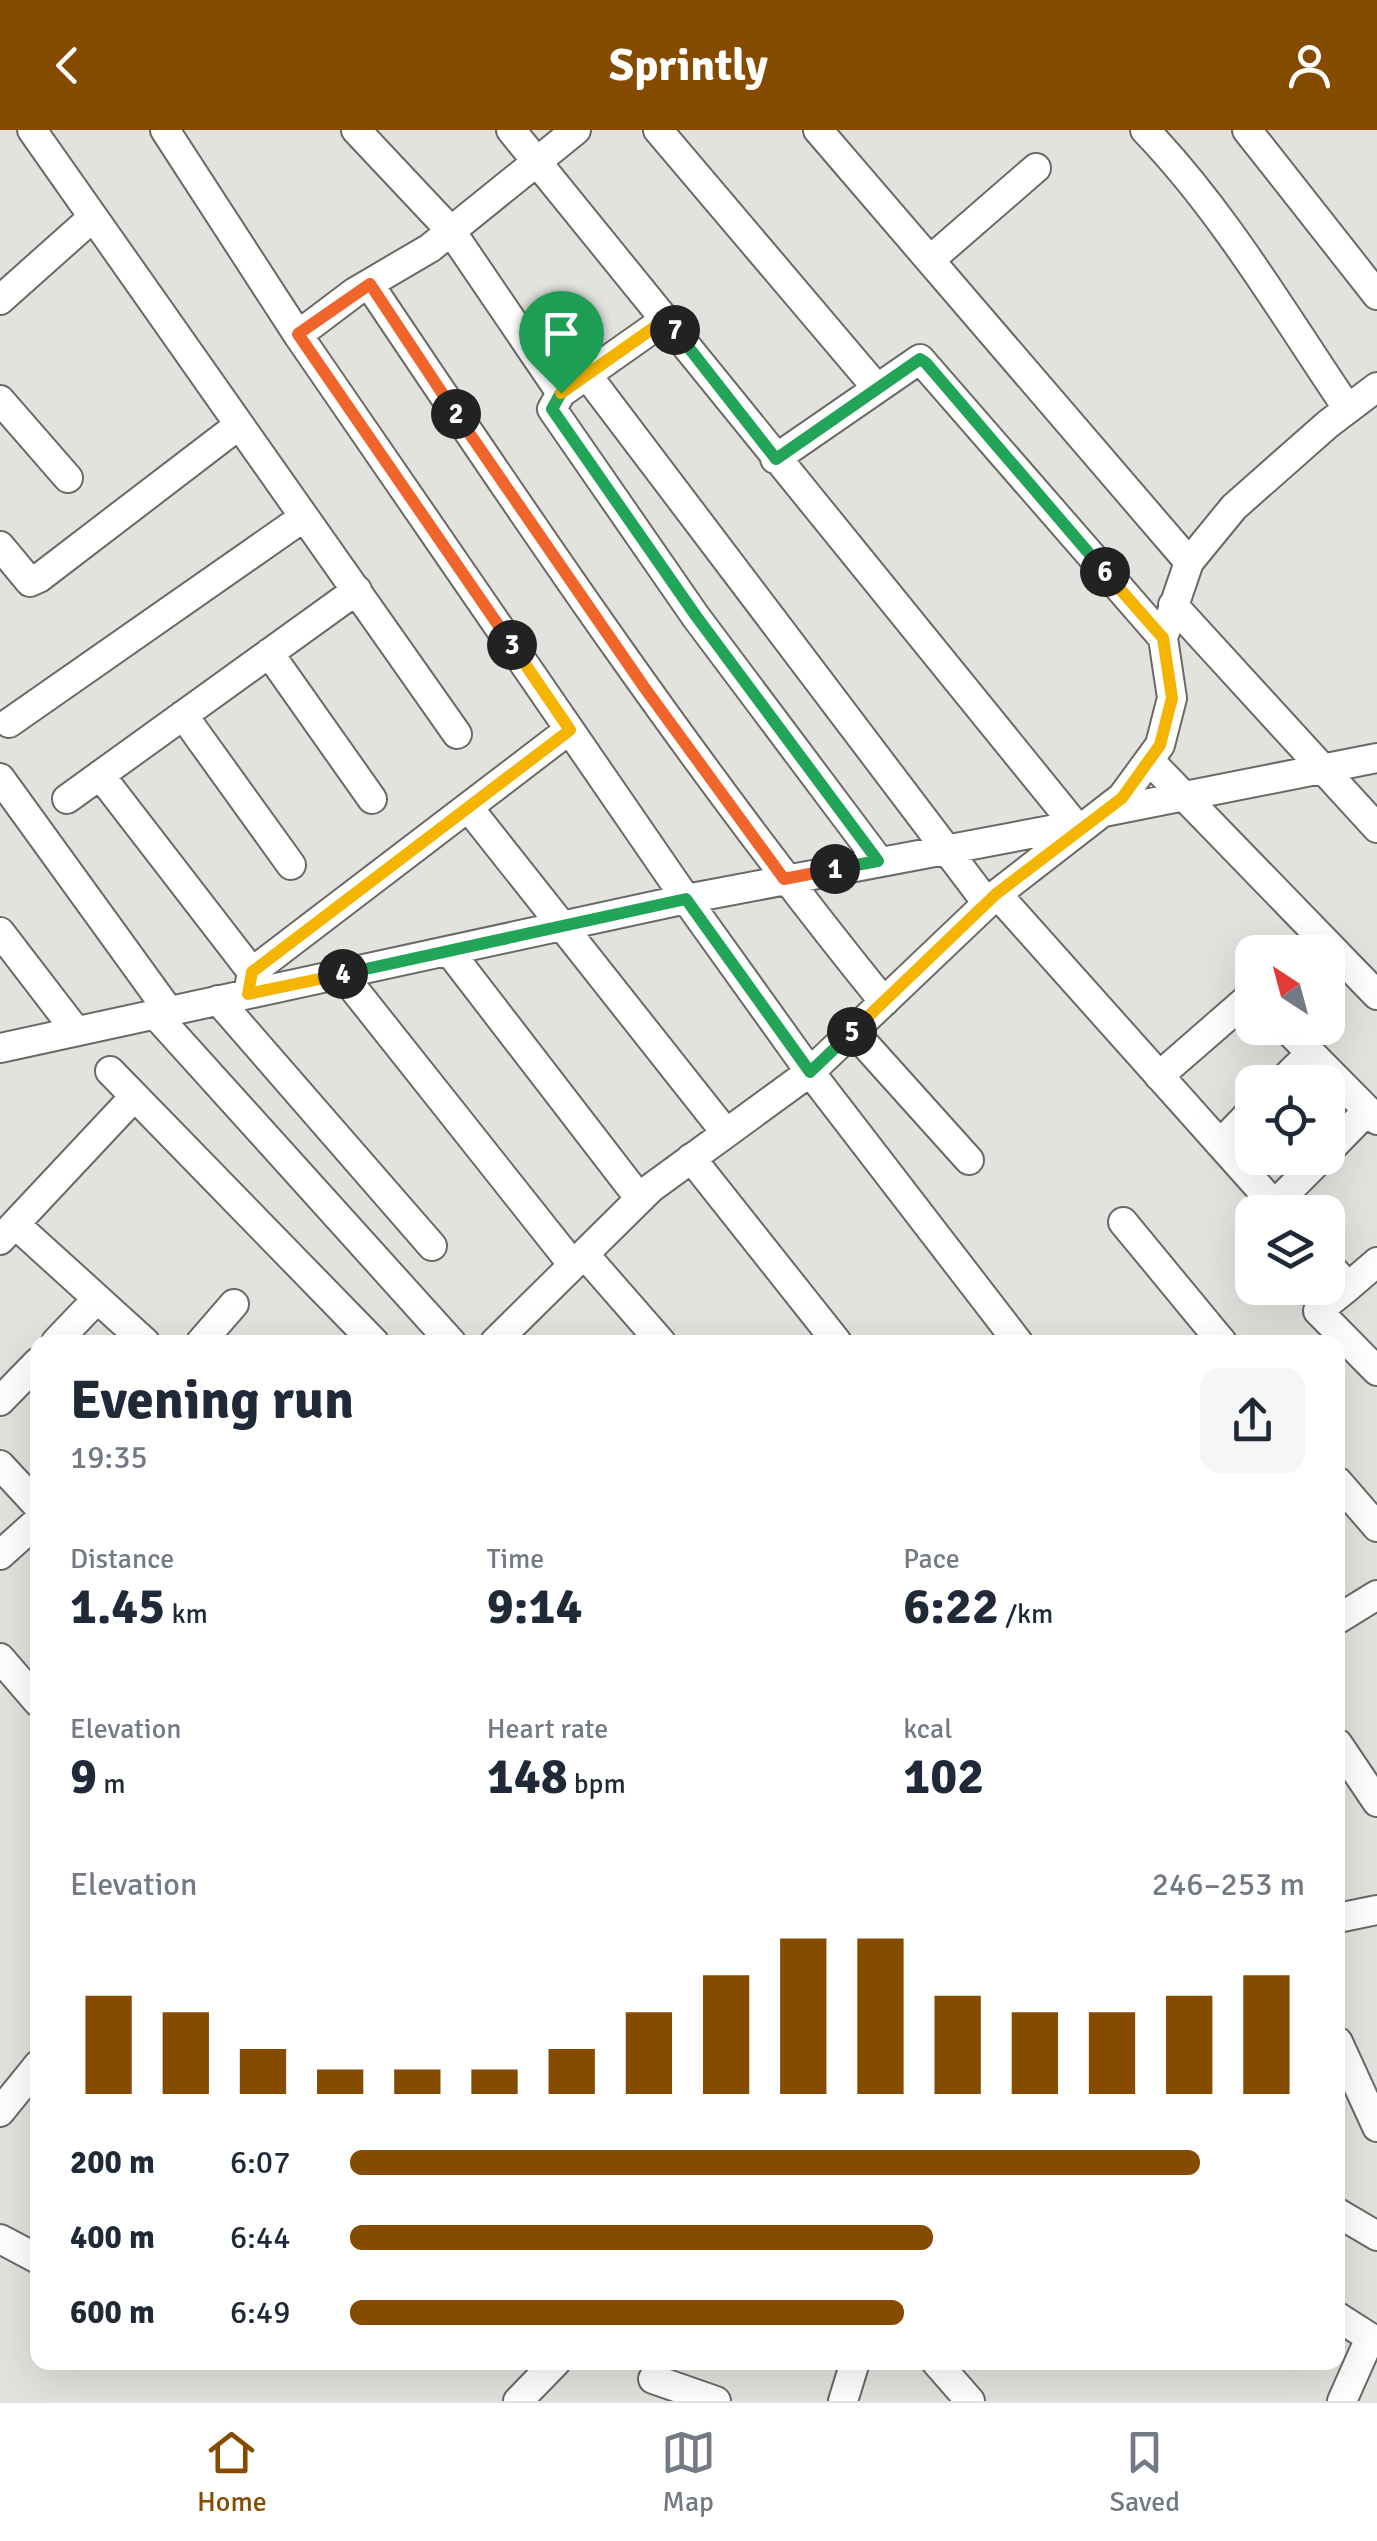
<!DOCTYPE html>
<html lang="en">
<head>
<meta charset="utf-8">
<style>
	:root { --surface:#fff; --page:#f6f6f7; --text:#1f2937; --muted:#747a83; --line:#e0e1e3; --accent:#854c00 }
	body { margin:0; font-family:Signika,sans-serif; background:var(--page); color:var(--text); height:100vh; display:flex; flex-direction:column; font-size:38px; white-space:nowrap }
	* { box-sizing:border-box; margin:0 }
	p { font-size:32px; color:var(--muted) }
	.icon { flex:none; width:55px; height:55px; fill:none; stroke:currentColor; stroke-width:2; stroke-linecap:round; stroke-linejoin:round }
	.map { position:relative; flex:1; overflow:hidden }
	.drawer { position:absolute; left:30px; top:1205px; width:1315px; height:1035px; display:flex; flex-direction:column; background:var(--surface); border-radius:20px; box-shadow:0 10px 40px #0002 }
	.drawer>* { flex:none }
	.needle { width:65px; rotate:324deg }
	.controls { position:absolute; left:1235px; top:805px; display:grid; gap:20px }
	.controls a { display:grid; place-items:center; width:110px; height:110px; border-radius:20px; background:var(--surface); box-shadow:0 10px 40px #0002; font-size:50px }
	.pin { position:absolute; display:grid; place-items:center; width:85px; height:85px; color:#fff; margin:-102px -42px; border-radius:50% 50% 50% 0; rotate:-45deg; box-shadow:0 0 10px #0007 }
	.pin .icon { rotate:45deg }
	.km { position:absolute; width:50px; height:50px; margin:-25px; border-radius:50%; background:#222; color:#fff; font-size:28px; line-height:50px; text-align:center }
	.round { display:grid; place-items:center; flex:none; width:105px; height:105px; border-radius:20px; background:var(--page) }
	.head { display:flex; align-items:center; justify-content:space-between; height:170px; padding:0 40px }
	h1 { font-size:55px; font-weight:700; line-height:75px }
	.metrics { display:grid; grid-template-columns:repeat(3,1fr); gap:15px; height:170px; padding:10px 40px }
	.metrics div { display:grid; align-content:center }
	.metrics b { font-size:50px; font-weight:700 }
	.metrics small { font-size:28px; font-weight:400 }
	.metrics p { font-size:28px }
	.chart { height:280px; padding:20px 40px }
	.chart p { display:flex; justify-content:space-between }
	.chart svg { width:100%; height:180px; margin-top:10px; stroke:var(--accent); stroke-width:6 }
	ul { padding:0 40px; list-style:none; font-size:32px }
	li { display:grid; grid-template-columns:160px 120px 1fr; align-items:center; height:75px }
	li i { height:25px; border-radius:12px; background:var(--accent) }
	header { display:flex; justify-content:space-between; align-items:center; height:130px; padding:0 40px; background:var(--accent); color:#fff; font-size:45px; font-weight:700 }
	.tabs { display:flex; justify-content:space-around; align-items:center; height:140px; border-top:2px solid var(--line); background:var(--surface); font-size:28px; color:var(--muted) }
	.tabs a { display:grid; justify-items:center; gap:5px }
	.tabs .on { color:var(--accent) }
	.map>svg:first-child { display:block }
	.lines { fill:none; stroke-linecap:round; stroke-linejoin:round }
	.minor-casing { stroke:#6a6966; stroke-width:32 }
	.minor { stroke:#fff; stroke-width:28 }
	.split-1-casing { stroke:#fff; stroke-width:20 }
	.split-2-casing { stroke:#fff; stroke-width:20 }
	.split-3-casing { stroke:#fff; stroke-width:20 }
	.split-4-casing { stroke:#fff; stroke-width:20 }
	.split-5-casing { stroke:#fff; stroke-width:20 }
	.split-6-casing { stroke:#fff; stroke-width:20 }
	.split-7-casing { stroke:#fff; stroke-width:20 }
	.split-8-casing { stroke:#fff; stroke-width:20 }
	.split-1 { stroke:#22a559; stroke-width:12 }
	.split-2 { stroke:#f0652b; stroke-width:12 }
	.split-3 { stroke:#f0652b; stroke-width:12 }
	.split-4 { stroke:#f5b400; stroke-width:12 }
	.split-5 { stroke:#22a559; stroke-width:12 }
	.split-6 { stroke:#f5b400; stroke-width:12 }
	.split-7 { stroke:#22a559; stroke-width:12 }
	.split-8 { stroke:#f5b400; stroke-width:12 }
</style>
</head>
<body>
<header><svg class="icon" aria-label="back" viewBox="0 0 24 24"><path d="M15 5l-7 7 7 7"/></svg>Sprintly<svg class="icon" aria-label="person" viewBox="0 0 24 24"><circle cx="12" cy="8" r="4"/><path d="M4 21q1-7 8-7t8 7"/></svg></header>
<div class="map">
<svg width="1377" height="2271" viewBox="0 0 1377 2271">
	<rect width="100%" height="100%" fill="#e3e2de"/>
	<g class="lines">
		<defs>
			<path id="minor" d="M32 0 457 604
				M165 0 298 205 686 769 810 942 1018 1212
				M356 0 451 101 561 263
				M511 0 1075 695
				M658 0 876 257
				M818 0 1189 432
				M1145 0C1224 82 1284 185 1348 279
				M1247 0 1377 165
				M930 130 1036 38
				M369 154C533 399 698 643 884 872
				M0 170 92 88
				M666 189 561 263 552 279 696 487 879 731
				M298 205 355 162 430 118 576 0
				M587 245 987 773
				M0 270 68 348
				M775 329 920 229 1163 508
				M0 416 30 452 39 448 239 295
				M1173 475 1377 698
				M269 523 372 669
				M183 585 291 735
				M9 593 304 387
				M1149 630 1377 865
				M100 645 252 842
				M0 648 168 880
				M67 669 357 460
				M468 677 726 1003
				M1104 682 1377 628
				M997 764 1281 1082
				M0 802 76 901
				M449 821 640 1069
				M342 844 573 1135
				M248 864 252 842 569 600
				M218 870 432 1116
				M155 884 451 1212
				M1286 898 1377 990
				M853 901 969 1030
				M0 918 686 769 1077 695
				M110 941 374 1212
				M1159 946 1252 865
				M1281 952 1311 923
				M1220 1014 1252 981
				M1328 1021 1367 981
				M691 1028 837 1212
				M1274 1075 1321 1028
				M1123 1092 1222 1212
				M15 1094 145 1212
				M0 1110 134 967
				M585 1125 661 1212
				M1328 1134 1348 1157 1318 1181 1377 1241
				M1348 1157 1377 1132
				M56 1212 97 1169
				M201 1212 234 1174
				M495 1212 651 1058 810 942 997 764 1122 667 1160 615 1172 568 1163 508 1189 432 1234 377 1328 294 1377 257
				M0 1271 38 1232
				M0 1335 38 1376
				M1338 1352 1377 1397
				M0 1425 38 1391
				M1338 1489 1377 1465
				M0 1528 38 1572
				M1338 1614 1377 1672
				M1338 1788 1377 1780
				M1338 1912 1377 1997
				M0 1982 38 1935
				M1338 2083 1377 2106
				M0 2109 38 2129
				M1338 2187 1377 2212
				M936 2232 970 2271
				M653 2249 716 2271
				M518 2271 556 2232
				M843 2271 855 2232
				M1342 2271 1370 2208"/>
		</defs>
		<use href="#minor" class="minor-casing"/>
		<use href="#minor" class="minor"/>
	</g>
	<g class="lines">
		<defs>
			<path id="split-1" d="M561 263 552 279 696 486 878 731 835 739"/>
			<path id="split-2" d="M456 284 644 557 784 749 835 739"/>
			<path id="split-3" d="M456 284 370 154 298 204 512 515"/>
			<path id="split-4" d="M343 844 248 864 252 842 570 600 512 515"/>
			<path id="split-5" d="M343 844 686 769 810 942 852 902"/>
			<path id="split-6" d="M852 902 996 764 1122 668 1160 615 1172 568 1163 508 1105 442"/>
			<path id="split-7" d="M675 200 776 329 920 229 926 233 1105 442"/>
			<path id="split-8" d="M561 263 666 189 675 200"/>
		</defs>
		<use href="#split-1" class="split-1-casing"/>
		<use href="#split-2" class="split-2-casing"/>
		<use href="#split-3" class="split-3-casing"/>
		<use href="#split-4" class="split-4-casing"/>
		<use href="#split-5" class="split-5-casing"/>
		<use href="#split-6" class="split-6-casing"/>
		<use href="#split-7" class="split-7-casing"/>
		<use href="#split-8" class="split-8-casing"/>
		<use href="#split-1" class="split-1"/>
		<use href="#split-2" class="split-2"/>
		<use href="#split-3" class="split-3"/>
		<use href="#split-4" class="split-4"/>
		<use href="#split-5" class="split-5"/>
		<use href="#split-6" class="split-6"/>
		<use href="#split-7" class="split-7"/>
		<use href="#split-8" class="split-8"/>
	</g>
</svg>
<div class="controls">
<a><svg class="needle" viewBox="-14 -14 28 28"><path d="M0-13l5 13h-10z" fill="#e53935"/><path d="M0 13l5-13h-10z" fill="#747a83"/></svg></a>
<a><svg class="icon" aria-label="locate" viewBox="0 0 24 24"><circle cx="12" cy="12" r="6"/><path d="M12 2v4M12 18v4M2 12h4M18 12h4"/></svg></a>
<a><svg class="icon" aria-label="layers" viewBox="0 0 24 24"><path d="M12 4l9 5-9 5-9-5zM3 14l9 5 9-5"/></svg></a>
</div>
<div class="pin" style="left:561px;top:263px;background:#1e9e55"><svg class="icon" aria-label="arrive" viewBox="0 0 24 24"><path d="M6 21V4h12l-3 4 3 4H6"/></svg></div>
<b class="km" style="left:835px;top:739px">1</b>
<b class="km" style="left:456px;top:284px">2</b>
<b class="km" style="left:512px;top:515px">3</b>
<b class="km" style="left:343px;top:844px">4</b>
<b class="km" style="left:852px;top:902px">5</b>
<b class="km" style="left:1105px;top:442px">6</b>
<b class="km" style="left:675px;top:200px">7</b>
<section class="drawer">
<div class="head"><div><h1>Evening run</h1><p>19:35</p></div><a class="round"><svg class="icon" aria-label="share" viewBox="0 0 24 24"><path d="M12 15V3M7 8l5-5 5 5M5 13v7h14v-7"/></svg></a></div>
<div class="metrics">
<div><p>Distance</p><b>1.45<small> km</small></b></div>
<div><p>Time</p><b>9:14</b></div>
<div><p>Pace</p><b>6:22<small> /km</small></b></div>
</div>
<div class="metrics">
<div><p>Elevation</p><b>9<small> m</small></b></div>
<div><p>Heart rate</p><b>148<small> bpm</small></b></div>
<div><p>kcal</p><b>102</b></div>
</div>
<div class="chart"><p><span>Elevation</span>246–253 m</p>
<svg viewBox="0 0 160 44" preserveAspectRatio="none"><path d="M5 44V20M15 44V24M25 44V33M35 44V38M45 44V38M55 44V38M65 44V33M75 44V24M85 44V15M95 44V6M105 44V6M115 44V20M125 44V24M135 44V24M145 44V20M155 44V15"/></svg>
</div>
<ul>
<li><b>200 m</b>6:07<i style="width:89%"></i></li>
<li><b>400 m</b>6:44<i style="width:61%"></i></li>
<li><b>600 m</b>6:49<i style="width:58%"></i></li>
</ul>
</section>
</div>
<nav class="tabs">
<a class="on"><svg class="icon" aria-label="home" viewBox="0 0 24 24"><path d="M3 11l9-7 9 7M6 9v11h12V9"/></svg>Home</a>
<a><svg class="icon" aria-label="map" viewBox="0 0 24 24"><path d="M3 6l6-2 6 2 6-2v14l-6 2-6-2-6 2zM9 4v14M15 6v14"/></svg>Map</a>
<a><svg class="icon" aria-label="saved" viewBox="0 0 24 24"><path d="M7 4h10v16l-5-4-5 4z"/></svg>Saved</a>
</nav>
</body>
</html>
